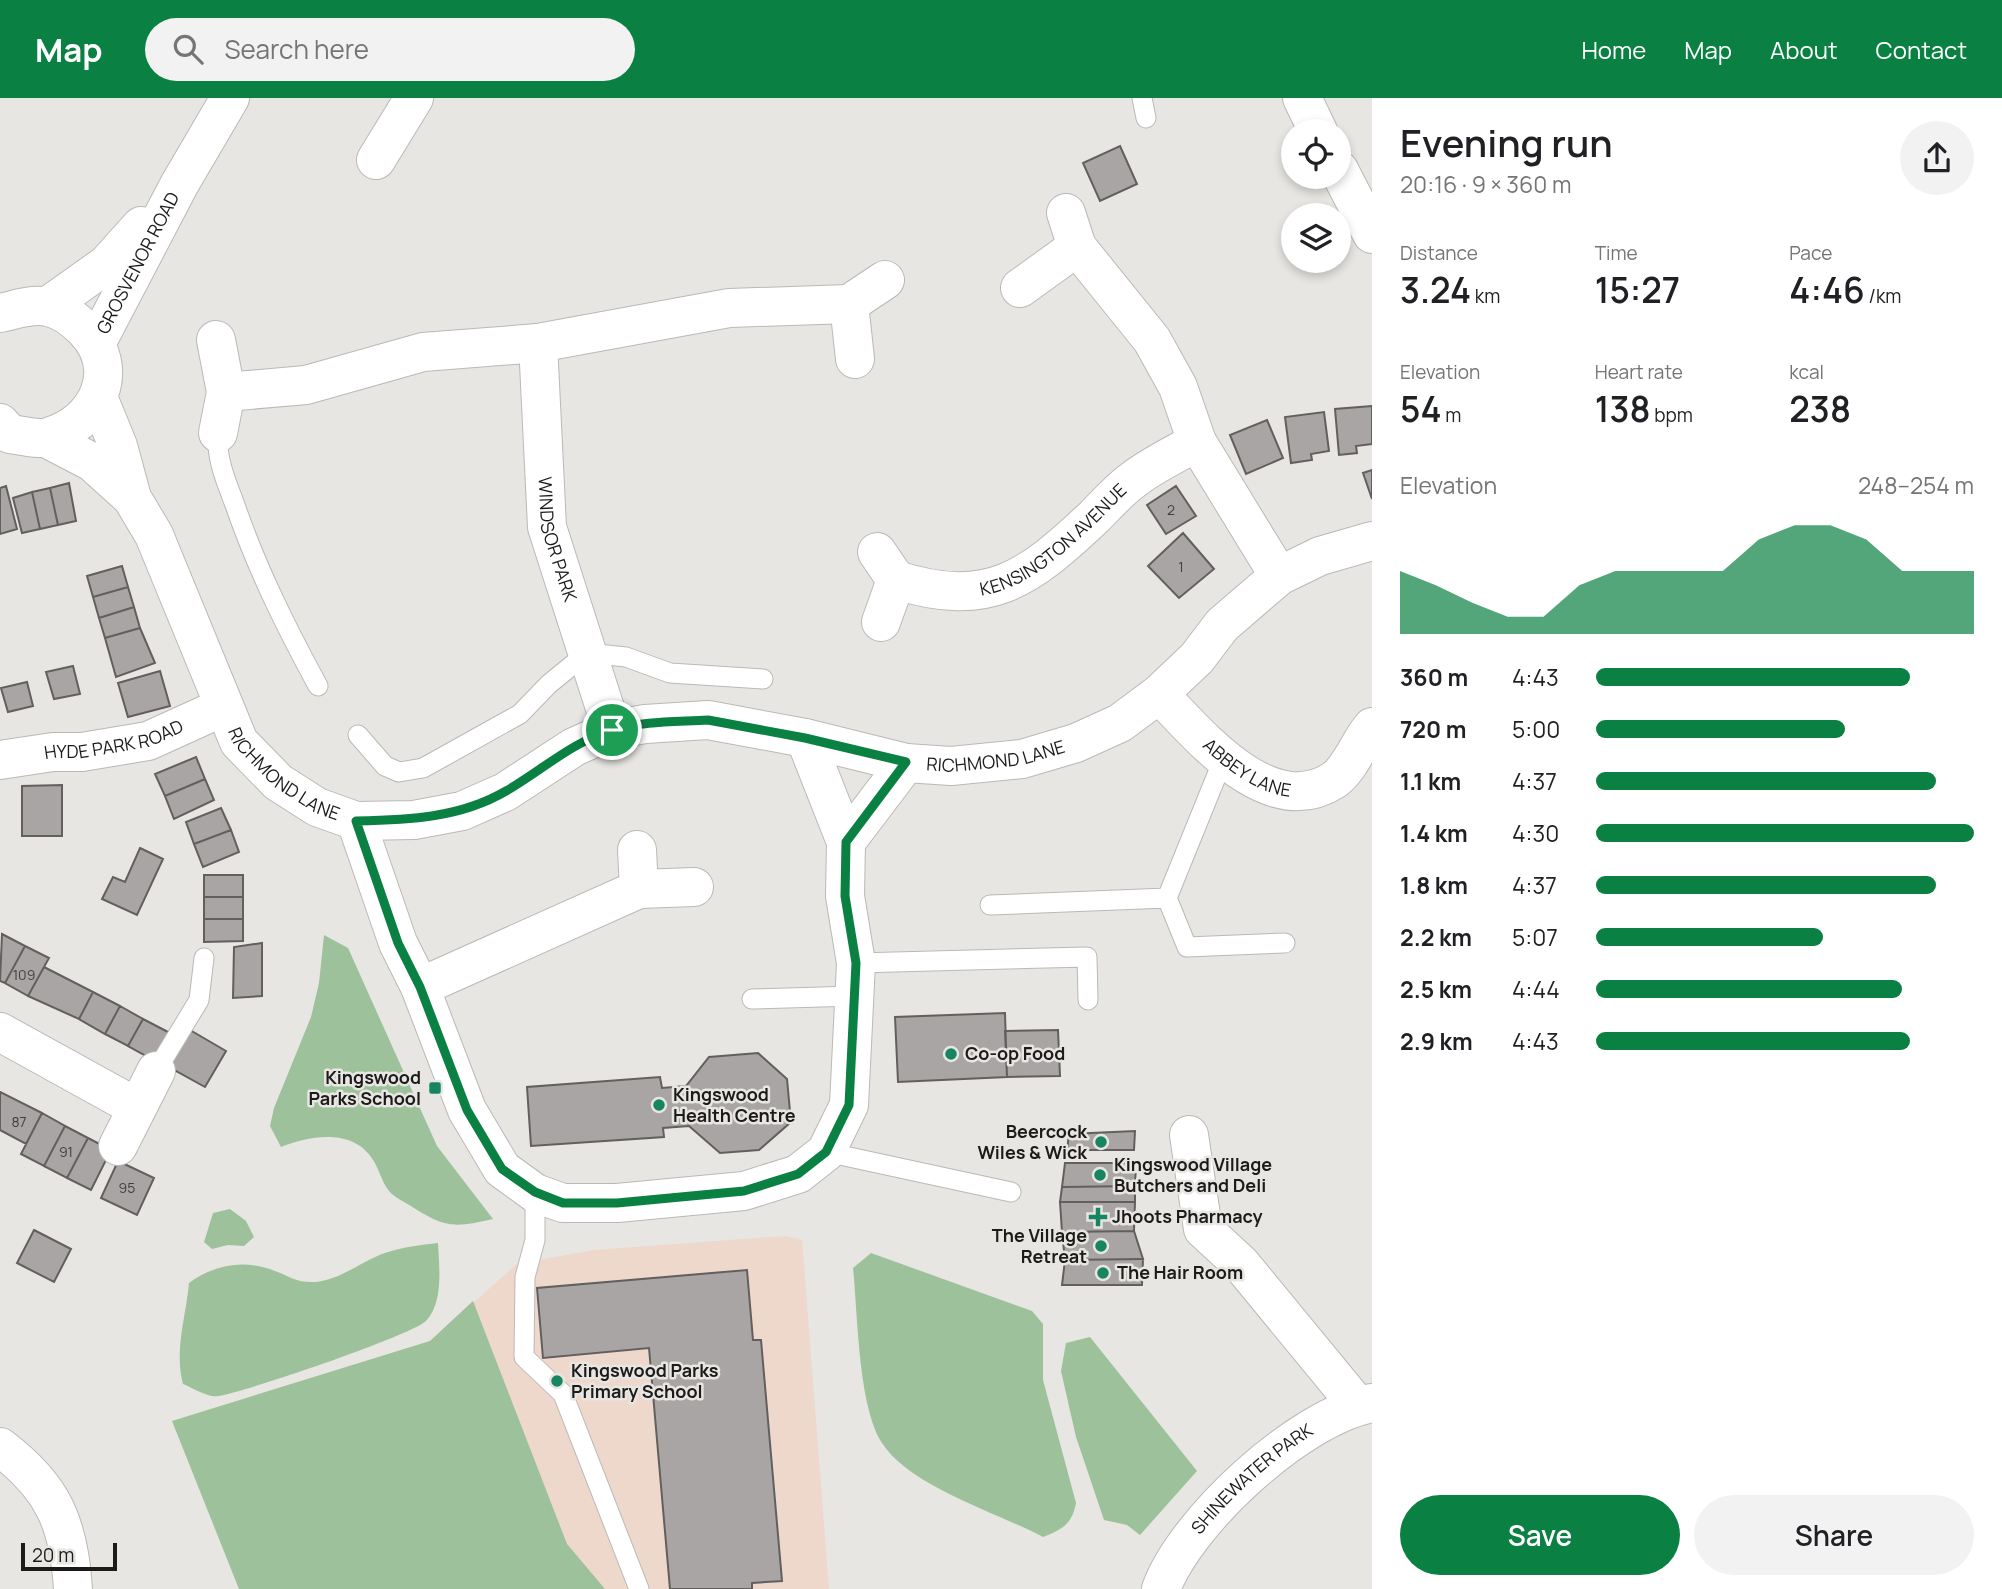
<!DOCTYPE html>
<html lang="en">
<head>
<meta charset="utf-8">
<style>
	:root { --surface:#fff; --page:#f2f2f2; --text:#202124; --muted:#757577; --accent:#0b8043 }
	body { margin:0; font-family:Manrope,sans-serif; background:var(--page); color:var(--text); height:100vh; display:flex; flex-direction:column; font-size:26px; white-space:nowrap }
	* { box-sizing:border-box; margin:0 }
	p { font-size:23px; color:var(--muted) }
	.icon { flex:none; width:38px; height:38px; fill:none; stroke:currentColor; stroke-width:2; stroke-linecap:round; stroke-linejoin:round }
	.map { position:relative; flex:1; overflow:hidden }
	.drawer { display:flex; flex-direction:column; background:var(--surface); width:630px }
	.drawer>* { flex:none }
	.controls { position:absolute; left:1281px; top:21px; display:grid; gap:14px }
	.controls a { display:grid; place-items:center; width:70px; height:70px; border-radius:50%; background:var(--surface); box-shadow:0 4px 10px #0003; font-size:35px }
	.scale { position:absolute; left:21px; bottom:18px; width:96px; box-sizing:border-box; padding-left:7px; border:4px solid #1c1b1a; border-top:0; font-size:19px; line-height:24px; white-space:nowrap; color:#1c1b1a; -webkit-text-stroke:5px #e7e6e2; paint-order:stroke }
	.pin { position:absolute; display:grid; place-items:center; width:60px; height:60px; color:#fff; margin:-30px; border:4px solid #fff; border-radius:50%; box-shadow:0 2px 7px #0007 }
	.round { display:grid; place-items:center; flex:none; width:74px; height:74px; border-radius:37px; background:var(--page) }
	.headline { display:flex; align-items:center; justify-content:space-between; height:119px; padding:0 28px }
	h1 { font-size:38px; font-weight:600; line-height:52px }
	.metrics { display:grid; grid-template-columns:repeat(3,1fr); gap:10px; height:119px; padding:7px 28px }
	.metrics div { display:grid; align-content:center }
	.metrics b { font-size:35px; font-weight:600 }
	.metrics small { font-size:19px; font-weight:400 }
	.metrics p { font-size:19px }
	.chart { height:196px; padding:14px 28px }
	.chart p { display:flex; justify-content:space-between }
	.chart svg { width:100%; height:126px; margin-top:7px; fill:var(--accent); opacity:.7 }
	.cta { display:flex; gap:14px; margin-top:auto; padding:14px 28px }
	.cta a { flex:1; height:80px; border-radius:42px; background:var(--accent); color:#fff; font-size:28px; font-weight:600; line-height:80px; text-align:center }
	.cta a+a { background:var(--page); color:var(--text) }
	ul { padding:0 28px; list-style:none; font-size:23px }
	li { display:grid; grid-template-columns:112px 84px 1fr; align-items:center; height:52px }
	li i { height:18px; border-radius:9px; background:var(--accent) }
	header { display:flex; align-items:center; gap:42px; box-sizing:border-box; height:98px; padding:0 35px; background:var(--accent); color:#fff }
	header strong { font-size:33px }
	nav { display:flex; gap:38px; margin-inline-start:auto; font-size:24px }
	.search { width:490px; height:63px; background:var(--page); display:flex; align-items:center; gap:18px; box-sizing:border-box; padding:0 24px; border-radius:38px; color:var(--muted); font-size:26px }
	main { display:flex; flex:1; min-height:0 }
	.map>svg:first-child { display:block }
	.education { fill:#eed7cb }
	.green { fill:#9dc19a }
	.building { fill:#a9a5a5; stroke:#635f5f; stroke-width:2 }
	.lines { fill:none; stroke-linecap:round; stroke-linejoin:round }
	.service-casing { stroke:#bbb9b6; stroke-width:21 }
	.minor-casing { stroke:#bbb9b6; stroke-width:40 }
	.tertiary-casing { stroke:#bbb9b6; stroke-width:40 }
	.service { stroke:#fff; stroke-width:19 }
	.minor { stroke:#fff; stroke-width:38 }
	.tertiary { stroke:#fff; stroke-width:38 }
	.route-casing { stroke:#fff; stroke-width:14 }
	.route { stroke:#0b8043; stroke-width:9 }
	.poi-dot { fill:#188562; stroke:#e7e6e2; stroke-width:2.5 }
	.labels { text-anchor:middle; stroke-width:5; stroke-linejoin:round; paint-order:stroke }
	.number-label { font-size:14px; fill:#3f3e3d }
	.street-label { font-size:18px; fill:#1c1b1a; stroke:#e7e6e2 }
	.poi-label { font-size:18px; font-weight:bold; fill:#1c1b1a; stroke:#e7e6e2; text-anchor:start }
</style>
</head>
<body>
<header>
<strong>Map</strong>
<div class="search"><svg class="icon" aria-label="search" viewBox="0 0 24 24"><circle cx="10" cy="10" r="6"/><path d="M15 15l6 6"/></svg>Search here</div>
<nav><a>Home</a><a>Map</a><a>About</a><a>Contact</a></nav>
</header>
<main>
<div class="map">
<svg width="1372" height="1491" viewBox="0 0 1372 1491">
	<rect width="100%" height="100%" fill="#e7e6e2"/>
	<path class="education" d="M786 1138 802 1142 829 1491H239L172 1323 430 1243 517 1166 594 1152Z"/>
	<path class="green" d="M324 837 348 850 437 1048 493 1121C454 1130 445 1130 411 1108 404 1104 394 1099 389 1093 381 1083 379 1069 371 1059 351 1030 308 1038 281 1049L270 1028 274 1010 311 919 319 885Z
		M230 1111 246 1123 254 1139 244 1148 228 1147 212 1151 204 1144 213 1115Z
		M438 1145C439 1168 444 1204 426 1223 412 1237 243 1295 218 1298 208 1300 193 1290 183 1286 174 1252 186 1219 189 1185 215 1166 245 1161 275 1173 291 1179 297 1185 316 1184 342 1181 362 1163 385 1155 402 1149 421 1147 438 1145Z
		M871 1155 1032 1213 1043 1226V1282L1076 1405C1072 1426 1063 1431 1043 1439 998 1415 909 1388 882 1345 858 1307 858 1217 853 1170Z
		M473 1203 567 1446 605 1491H239L172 1323 430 1243Z
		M1090 1239 1197 1373 1140 1437 1127 1427 1104 1422 1076 1339 1061 1273 1066 1245Z"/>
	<path class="building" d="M1120 48 1137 86 1100 103 1083 65Z
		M1372 308V346L1356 348 1357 355 1339 357 1335 311Z
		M1324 314 1329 353 1311 356 1312 362 1291 365 1285 319Z
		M1267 322 1283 360 1246 376 1230 337Z
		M1372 372V401L1363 375Z
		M69 385 76 423 58 427 50 390Z
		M6 388 17 431 0 436V390Z
		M1176 388 1196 418 1166 436 1147 407Z
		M50 390 58 427 40 431 32 394Z
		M32 394 40 431 22 435 13 400Z
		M1183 435 1214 471 1179 500 1148 468Z
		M122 468 128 489 93 499 87 478Z
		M128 489 134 509 99 520 93 499Z
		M134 509 140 530 105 540 99 520Z
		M140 530 155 565 116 579 105 540Z
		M73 568 80 596 54 601 46 574Z
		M160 573 170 608 128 619 118 585Z
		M27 584 33 608 8 614 1 590Z
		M196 659 205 681 165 698 155 676Z
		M205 681 214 702 174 721 165 698Z
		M62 687V738H22V688Z
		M221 710 231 732 194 746 186 724Z
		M231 732 239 754 203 769 194 746Z
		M140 750 163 761 137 817 102 801 113 779 125 784Z
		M204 777H243V799H204Z
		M204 799H243V821H204Z
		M204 821H243V843L204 844Z
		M2 836 25 848 5 885 0 883Z
		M262 845V898L233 900 234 849Z
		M25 848 49 860 28 898 5 885Z
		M44 869 93 894 79 921 28 898Z
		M93 894 120 908 105 936 79 921Z
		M120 908 143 921 128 948 105 936Z
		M1005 915 1007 979 898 984 895 919Z
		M143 921 170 935 155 963 128 948Z
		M190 932 226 953 205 989 169 969Z
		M1058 932 1060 978 1007 979 1005 933Z
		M758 955 787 981 791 1024 759 1052 720 1055 689 1028 663 1030 664 1039 531 1048 527 989 660 979 662 990 686 988 709 959Z
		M0 994 42 1015 26 1046 0 1032Z
		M42 1015 65 1028 44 1068 21 1056Z
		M65 1028 88 1040 67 1080 44 1068Z
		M1135 1033 1134 1052H1067L1069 1036Z
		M88 1040 111 1052 91 1092 67 1080Z
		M118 1063 154 1080 137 1117 101 1100Z
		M1065 1065H1136L1135 1088 1062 1089Z
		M1135 1088V1104H1060L1062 1089Z
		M1060 1104H1135L1134 1133 1062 1134Z
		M34 1132 71 1151 54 1184 17 1165Z
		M1134 1133 1143 1161 1065 1162 1062 1134Z
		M1143 1161 1142 1187H1062L1065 1162Z
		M747 1172 753 1242H761L782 1483 752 1485V1491H670L649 1250 543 1260 537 1190Z"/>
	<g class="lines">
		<defs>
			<path id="service" d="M1142 0 1146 20
				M218 335C216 361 226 383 235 407 257 471 286 529 318 588
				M358 637 385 668 399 674 423 670 520 616 549 586 587 555 626 559 670 575 763 581
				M1167 800 1187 849 1285 845
				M990 807 1167 800 1223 662
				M856 865 1087 859 1088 902
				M752 901 855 898
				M156 973 199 902 204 860
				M826 1054 1011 1094
				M535 1095V1142L525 1179 524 1259 563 1296 639 1491"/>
			<g id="minor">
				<path d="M1302 0 1318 33"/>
				<path d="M376 62 414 0"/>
				<path d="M1339 72 1372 136"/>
				<path d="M1077 149 1152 242 1178 289 1197 344 1279 478"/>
				<path d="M1020 190 1077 149 1066 115"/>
				<path d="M216 242 226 294 218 335"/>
				<path id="s1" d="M538 245 547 429 612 632"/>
				<path d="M855 261 849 206 885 182"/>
				<path d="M226 294 306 287 423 254 538 245 729 210 849 206"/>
				<path d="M877 454 896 482 881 524"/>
				<path id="s2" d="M896 482C989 511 1027 482 1094 419 1106 407 1119 392 1133 382 1152 367 1176 356 1197 344"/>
				<path id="s3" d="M1159 596C1199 637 1269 724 1334 682 1351 670 1359 644 1372 629"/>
				<path id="s4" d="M0 662 53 654H82L148 643 223 609"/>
				<path d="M356 723 398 845 420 889 467 1012 502 1071 535 1095 563 1105H617L744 1093 798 1076 826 1054 849 1007 856 865 845 798 846 744 805 640"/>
				<path d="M846 744 906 665"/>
				<path d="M637 752 639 791"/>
				<path d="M420 889 639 791 694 789"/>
				<path d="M0 934 136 1009"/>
				<path d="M1189 1037 1203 1131 1241 1166 1357 1307"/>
				<path d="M118 1048 156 973"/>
				<path d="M0 1349C53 1389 69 1425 73 1491"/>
				<path id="s5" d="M1161 1491C1186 1423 1300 1318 1372 1305"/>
			</g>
			<g id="tertiary">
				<path d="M48 208 107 166 141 128"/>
				<path d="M0 215C15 212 32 205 48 209 63 212 74 221 84 231 123 271 98 325 48 339 37 342 21 337 10 336L0 325"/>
				<path id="s6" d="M97 244 179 87 230 0"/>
				<path id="s7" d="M98 299 118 348 132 400 154 437 239 644 278 684 317 709 356 723 414 722 462 713 505 694 574 649 612 632 645 626 708 622 805 640 906 665 951 668 1022 661 1076 645 1120 625 1159 596 1197 560 1222 527 1279 478 1320 458 1372 443"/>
				<path d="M46 340 92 364 132 400"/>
			</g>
		</defs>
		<use href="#service" class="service-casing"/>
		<use href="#minor" class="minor-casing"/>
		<use href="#tertiary" class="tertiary-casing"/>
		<use href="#service" class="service"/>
		<use href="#minor" class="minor"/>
		<use href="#tertiary" class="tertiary"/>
	</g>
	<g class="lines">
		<defs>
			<path id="route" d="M708 622 805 640 906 664 846 744 845 798 856 865 849 1007 826 1054 798 1076 744 1093 617 1105H563L535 1094 502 1071 467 1012 420 889 398 845 356 723C408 722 460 720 506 693 541 673 573 643 613 632 643 623 677 624 708 622Z"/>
		</defs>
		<use href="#route" class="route-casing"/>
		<use href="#route" class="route"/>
	</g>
	<g class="poi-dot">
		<circle cx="951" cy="956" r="7"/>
		<rect x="428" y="983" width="14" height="14" rx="3.5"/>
		<circle cx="659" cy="1007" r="7"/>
		<circle cx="1101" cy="1044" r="7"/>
		<circle cx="1100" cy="1077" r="7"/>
		<path d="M1094.5 1108.5h7v7h7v7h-7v7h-7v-7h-7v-7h7z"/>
		<circle cx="1101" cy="1148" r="7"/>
		<circle cx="1103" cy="1175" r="7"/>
		<circle cx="557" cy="1283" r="7"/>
	</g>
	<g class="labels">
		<g class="number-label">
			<text x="1171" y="417">2</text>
			<text x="1181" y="474">1</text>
			<text x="24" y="882">109</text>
			<text x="19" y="1029">87</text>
			<text x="66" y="1059">91</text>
			<text x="127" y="1095">95</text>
		</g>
		<g class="street-label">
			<text dy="6" stroke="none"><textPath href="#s6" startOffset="89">GROSVENOR ROAD</textPath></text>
			<text dy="6" stroke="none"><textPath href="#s2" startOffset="175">KENSINGTON AVENUE</textPath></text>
			<text dy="6" stroke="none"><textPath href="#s1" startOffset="198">WINDSOR PARK</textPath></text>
			<text dy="6" stroke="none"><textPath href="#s4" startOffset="116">HYDE PARK ROAD</textPath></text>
			<text dy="6" stroke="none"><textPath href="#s7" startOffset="1185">RICHMOND LANE</textPath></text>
			<text dy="6" stroke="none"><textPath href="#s3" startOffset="117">ABBEY LANE</textPath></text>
			<text dy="6" stroke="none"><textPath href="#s7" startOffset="429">RICHMOND LANE</textPath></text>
			<text dy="6" stroke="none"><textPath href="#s5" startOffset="145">SHINEWATER PARK</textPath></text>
		</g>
		<g class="poi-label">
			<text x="965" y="962">Co-op Food</text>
			<text x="421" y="986" text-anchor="end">Kingswood<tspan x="421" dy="21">Parks School</tspan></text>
			<text x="673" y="1003">Kingswood<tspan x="673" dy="21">Health Centre</tspan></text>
			<text x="1087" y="1040" text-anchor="end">Beercock<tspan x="1087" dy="21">Wiles &amp; Wick</tspan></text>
			<text x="1114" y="1073">Kingswood Village<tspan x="1114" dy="21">Butchers and Deli</tspan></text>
			<text x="1112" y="1125">Jhoots Pharmacy</text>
			<text x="1087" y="1144" text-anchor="end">The Village<tspan x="1087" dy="21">Retreat</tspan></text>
			<text x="1117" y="1181">The Hair Room</text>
			<text x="571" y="1279">Kingswood Parks<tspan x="571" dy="21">Primary School</tspan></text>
		</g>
	</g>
</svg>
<div class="controls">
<a><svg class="icon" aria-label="locate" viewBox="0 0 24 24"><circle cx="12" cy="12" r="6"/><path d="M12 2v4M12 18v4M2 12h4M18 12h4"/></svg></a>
<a><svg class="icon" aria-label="layers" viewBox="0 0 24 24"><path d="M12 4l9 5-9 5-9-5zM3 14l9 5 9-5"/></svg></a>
</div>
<div class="scale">20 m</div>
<div class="pin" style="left:612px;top:632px;background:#1e9e55"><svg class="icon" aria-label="arrive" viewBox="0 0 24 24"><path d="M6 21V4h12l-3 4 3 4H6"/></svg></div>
</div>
<section class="drawer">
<div class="headline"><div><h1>Evening run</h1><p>20:16 · 9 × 360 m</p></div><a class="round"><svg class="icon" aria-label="share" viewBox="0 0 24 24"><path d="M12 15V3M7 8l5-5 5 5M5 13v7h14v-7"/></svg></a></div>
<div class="metrics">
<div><p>Distance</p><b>3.24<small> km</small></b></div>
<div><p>Time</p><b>15:27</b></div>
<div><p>Pace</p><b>4:46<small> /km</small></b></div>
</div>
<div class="metrics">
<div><p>Elevation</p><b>54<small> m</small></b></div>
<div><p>Heart rate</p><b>138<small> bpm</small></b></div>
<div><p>kcal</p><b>238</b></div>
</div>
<div class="chart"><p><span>Elevation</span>248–254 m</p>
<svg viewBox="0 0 160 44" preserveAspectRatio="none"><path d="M0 44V22L10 27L20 33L30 38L40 38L50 27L60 22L70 22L80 22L90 22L100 11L110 6L120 6L130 11L140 22L150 22L160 22V44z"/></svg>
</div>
<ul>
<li><b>360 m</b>4:43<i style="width:83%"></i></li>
<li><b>720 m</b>5:00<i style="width:66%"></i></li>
<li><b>1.1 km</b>4:37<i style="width:90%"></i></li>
<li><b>1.4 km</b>4:30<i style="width:100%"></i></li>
<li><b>1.8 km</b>4:37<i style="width:90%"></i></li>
<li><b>2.2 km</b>5:07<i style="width:60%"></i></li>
<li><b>2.5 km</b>4:44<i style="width:81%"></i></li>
<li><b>2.9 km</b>4:43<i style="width:83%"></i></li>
</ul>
<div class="cta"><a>Save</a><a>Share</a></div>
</section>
</main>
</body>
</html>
